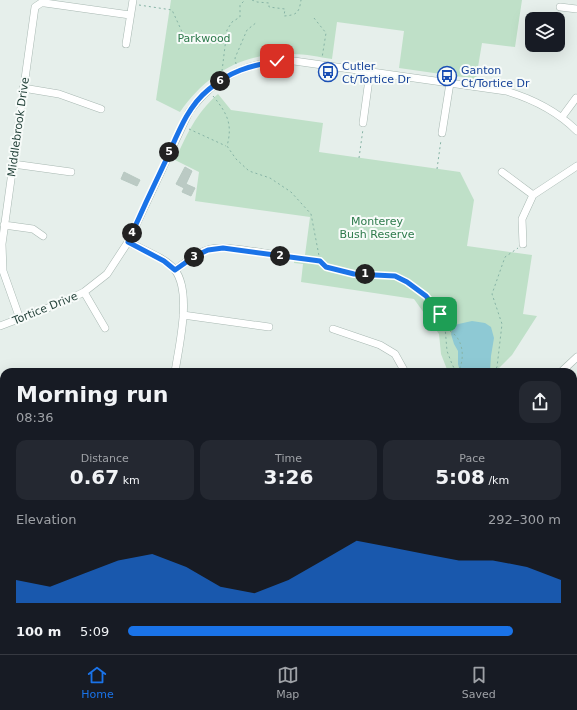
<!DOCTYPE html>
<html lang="en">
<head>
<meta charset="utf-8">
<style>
	:root { --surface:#171b24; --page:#242831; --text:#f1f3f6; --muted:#9ea1a6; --line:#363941; --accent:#1a73e8 }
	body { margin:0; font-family:"DejaVu Sans",sans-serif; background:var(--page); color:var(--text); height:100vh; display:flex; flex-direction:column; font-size:15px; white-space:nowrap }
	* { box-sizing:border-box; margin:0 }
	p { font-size:13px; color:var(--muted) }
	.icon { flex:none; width:22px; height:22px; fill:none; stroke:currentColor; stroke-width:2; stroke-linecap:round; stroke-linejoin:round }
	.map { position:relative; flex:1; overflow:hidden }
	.panel { position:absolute; left:0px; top:368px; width:577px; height:286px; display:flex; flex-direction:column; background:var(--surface); border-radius:12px 12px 0 0; box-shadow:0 4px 16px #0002 }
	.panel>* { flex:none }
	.controls { position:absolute; left:525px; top:12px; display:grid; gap:8px }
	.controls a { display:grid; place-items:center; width:40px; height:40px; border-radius:8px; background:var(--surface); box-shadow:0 4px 16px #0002; font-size:20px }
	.pin { position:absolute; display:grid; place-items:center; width:34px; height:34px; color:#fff; margin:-17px; border-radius:8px; box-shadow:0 2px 6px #0006 }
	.km { position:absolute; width:20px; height:20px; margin:-10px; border-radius:50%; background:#222; color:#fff; font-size:11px; line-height:20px; text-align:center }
	.round { display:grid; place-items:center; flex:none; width:42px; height:42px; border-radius:12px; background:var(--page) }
	.overview { display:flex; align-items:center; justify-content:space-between; height:68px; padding:0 16px }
	h1 { font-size:22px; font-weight:700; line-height:30px }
	.metrics { display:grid; grid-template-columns:repeat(3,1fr); gap:6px; height:68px; padding:4px 16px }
	.metrics div { display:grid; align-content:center; border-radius:10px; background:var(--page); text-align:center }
	.metrics b { font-size:20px; font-weight:700 }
	.metrics small { font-size:11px; font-weight:400 }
	.metrics p { font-size:11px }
	.chart { height:112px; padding:8px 16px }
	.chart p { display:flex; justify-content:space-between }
	.chart svg { width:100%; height:72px; margin-top:4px; fill:var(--accent); opacity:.7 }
	ul { padding:0 16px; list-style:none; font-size:13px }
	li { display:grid; grid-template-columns:64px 48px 1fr; align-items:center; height:30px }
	li i { height:10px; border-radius:5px; background:var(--accent) }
	.tab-bar { display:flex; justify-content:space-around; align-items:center; height:56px; border-top:1px solid var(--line); background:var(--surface); font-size:11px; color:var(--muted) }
	.tab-bar a { display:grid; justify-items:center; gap:2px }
	.tab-bar .on { color:var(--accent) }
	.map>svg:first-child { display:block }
	.green { fill:#bfe0c8 }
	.water { fill:#8ec9d4 }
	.building { fill:#bbcac4; stroke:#b8c9c2 }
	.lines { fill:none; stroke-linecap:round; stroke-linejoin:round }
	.minor-casing { stroke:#a8b8b2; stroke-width:8 }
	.path { stroke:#86b3a5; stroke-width:1; stroke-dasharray:2 3; stroke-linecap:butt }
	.minor { stroke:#fff; stroke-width:7 }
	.route-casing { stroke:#fff; stroke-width:8 }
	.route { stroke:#1a73e8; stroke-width:5 }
	.labels { text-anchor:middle; stroke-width:4; stroke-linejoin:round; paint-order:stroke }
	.park-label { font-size:11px; fill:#2d7a4b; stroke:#f7fbf9 }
	.transit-label { font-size:11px; fill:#164399; stroke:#f7fbf9; text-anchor:start }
	.street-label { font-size:11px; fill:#24423a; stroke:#f7fbf9 }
</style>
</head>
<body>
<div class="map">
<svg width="577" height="654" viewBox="0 0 577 654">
	<rect width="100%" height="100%" fill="#e6efeb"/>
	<path class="green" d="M171 0H522L515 47 482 43 476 79 399 68 404 31 337 22 332 59C319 57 306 54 292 54 244 52 207 73 180 112L156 100Z
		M218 94 231 110 323 123 319 152 460 172 474 200 467 246 532 255 523 314 537 316 512 355 495 372H448L441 354 439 334 414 299 301 282 303 264 294 263 295 254 305 255 310 217 195 201 199 172 175 160C187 134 196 113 218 94Z
		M0 487 4 492V650H37L38 654H0Z
		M319 650H511L507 654H323Z"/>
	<path class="water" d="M472 321 485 323 491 327 494 338 491 356 490 372H460L458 364V351L454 344 451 334 454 325Z"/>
	<path class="building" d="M185 167 192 171 186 184 195 188 191 196 182 192 184 188 176 184Z
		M124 172 140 180 137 186 121 179Z"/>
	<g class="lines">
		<defs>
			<path id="minor" d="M560 7 577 9
				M126 44 133 0
				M23 88 59 94 101 109
				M562 117 576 98
				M363 123 370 72
				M442 133 450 83
				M13 164 71 172
				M502 172 533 195
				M4 225 33 229 43 236
				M128 242C141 249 166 258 175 270 192 293 179 345 175 372
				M523 244 522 219 533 195 577 166
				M175 270C185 263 195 254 207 250 225 244 264 254 284 256
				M84 292 105 328
				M183 315 269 327
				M20 319 3 271 2 244 35 7 41 3H45L130 15
				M0 326 66 301 84 292 107 274 128 242 189 112C215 76 249 60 294 61L506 91C533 99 557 111 577 131
				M333 329 380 345 395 354 405 372
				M561 372 577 357
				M0 413 4 411
				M0 417 4 424
				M573 451 577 452
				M81 650V654
				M214 650 221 654
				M174 654 176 650
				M242 654 245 650"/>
		</defs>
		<use href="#minor" class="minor-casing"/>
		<path class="path" d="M252 0 257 2 269 3V7L285 9 284 16C297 15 299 13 301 0
			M139 5 172 10 184 36 192 38
			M314 18 326 33 322 58
			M236 64 235 58 247 30 257 22
			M222 71 227 30 232 22 240 17V5L245 0
			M213 96C227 113 233 124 227 146L236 159 249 171 270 178 291 192 311 214 320 261 326 267 354 274 395 276 407 282 426 297 440 314 445 327 447 351 452 364 456 372
			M189 129 226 146
			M359 158 363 129
			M437 169 441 140
			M291 257 319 261
			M446 328C449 330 453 333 456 336 464 346 464 361 458 372
			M493 372 497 367 502 324 492 294 505 257 518 248
			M0 493 4 500
			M573 549H577
			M0 628H4
			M19 650 21 654
			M395 650 397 654
			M470 650 472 654
			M494 650 498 654
			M413 654 414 650
			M481 654 489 650"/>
		<use href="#minor" class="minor"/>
	</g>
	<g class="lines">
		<defs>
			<path id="route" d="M277 61C249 66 230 71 208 90 187 107 177 136 166 160 153 187 140 215 128 242L164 261 175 270 195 256 208 250 223 248 320 261 326 267 354 274 395 276 407 282 426 296 440 314"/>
		</defs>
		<use href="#route" class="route-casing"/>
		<use href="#route" class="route"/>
	</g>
	<defs>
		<symbol id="bus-ring" viewBox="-11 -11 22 22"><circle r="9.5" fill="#f7fbf9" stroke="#1a4fb4" stroke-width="1.5"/><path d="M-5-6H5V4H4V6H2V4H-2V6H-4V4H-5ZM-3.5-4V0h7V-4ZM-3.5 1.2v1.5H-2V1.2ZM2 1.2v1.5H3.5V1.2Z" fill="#1a4fb4"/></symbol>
	</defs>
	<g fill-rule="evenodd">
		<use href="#bus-ring" x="317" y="61" width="22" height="22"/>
		<use href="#bus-ring" x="436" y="65" width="22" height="22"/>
	</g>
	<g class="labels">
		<g class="park-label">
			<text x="204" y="42">Parkwood</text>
			<text x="377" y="225">Monterey<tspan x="377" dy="13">Bush Reserve</tspan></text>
		</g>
		<g class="transit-label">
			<text x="342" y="70">Cutler<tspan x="342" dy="13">Ct/Tortice Dr</tspan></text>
			<text x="461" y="74">Ganton<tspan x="461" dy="13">Ct/Tortice Dr</tspan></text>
		</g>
		<g class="street-label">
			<text transform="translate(18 127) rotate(-82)" y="4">Middlebrook Drive</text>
			<text transform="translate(45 308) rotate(-22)" y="4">Tortice Drive</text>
		</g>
	</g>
</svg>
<div class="controls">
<a><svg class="icon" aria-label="layers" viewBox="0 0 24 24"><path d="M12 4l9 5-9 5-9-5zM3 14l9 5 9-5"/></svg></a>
</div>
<div class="pin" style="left:440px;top:314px;background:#1e9e55"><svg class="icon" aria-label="arrive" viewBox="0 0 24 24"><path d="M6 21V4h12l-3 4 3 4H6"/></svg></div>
<div class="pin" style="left:277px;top:61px;background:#d93025"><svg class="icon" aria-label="check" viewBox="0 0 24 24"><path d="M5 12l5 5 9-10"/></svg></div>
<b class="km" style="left:365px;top:274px">1</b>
<b class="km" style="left:280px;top:256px">2</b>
<b class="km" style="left:194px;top:257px">3</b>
<b class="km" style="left:132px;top:233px">4</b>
<b class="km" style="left:169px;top:152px">5</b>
<b class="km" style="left:220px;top:81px">6</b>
<section class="panel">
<div class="overview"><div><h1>Morning run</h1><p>08:36</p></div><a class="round"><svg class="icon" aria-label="share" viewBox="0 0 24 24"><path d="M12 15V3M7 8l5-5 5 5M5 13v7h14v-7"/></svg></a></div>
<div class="metrics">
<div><p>Distance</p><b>0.67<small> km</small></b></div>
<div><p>Time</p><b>3:26</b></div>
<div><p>Pace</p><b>5:08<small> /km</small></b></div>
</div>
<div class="chart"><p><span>Elevation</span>292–300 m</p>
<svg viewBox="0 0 160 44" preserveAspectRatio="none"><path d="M0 44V30L10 34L20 26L30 18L40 14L50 22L60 34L70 38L80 30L90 18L100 6L110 10L120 14L130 18L140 18L150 22L160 30V44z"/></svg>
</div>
<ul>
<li><b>100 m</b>5:09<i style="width:89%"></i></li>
</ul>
</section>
</div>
<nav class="tab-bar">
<a class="on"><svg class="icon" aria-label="home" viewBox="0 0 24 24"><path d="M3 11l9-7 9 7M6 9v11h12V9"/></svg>Home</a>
<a><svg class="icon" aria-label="map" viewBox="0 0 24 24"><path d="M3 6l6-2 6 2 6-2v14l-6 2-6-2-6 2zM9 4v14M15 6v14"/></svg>Map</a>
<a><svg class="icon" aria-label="saved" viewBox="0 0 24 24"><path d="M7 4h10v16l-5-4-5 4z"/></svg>Saved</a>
</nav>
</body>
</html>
